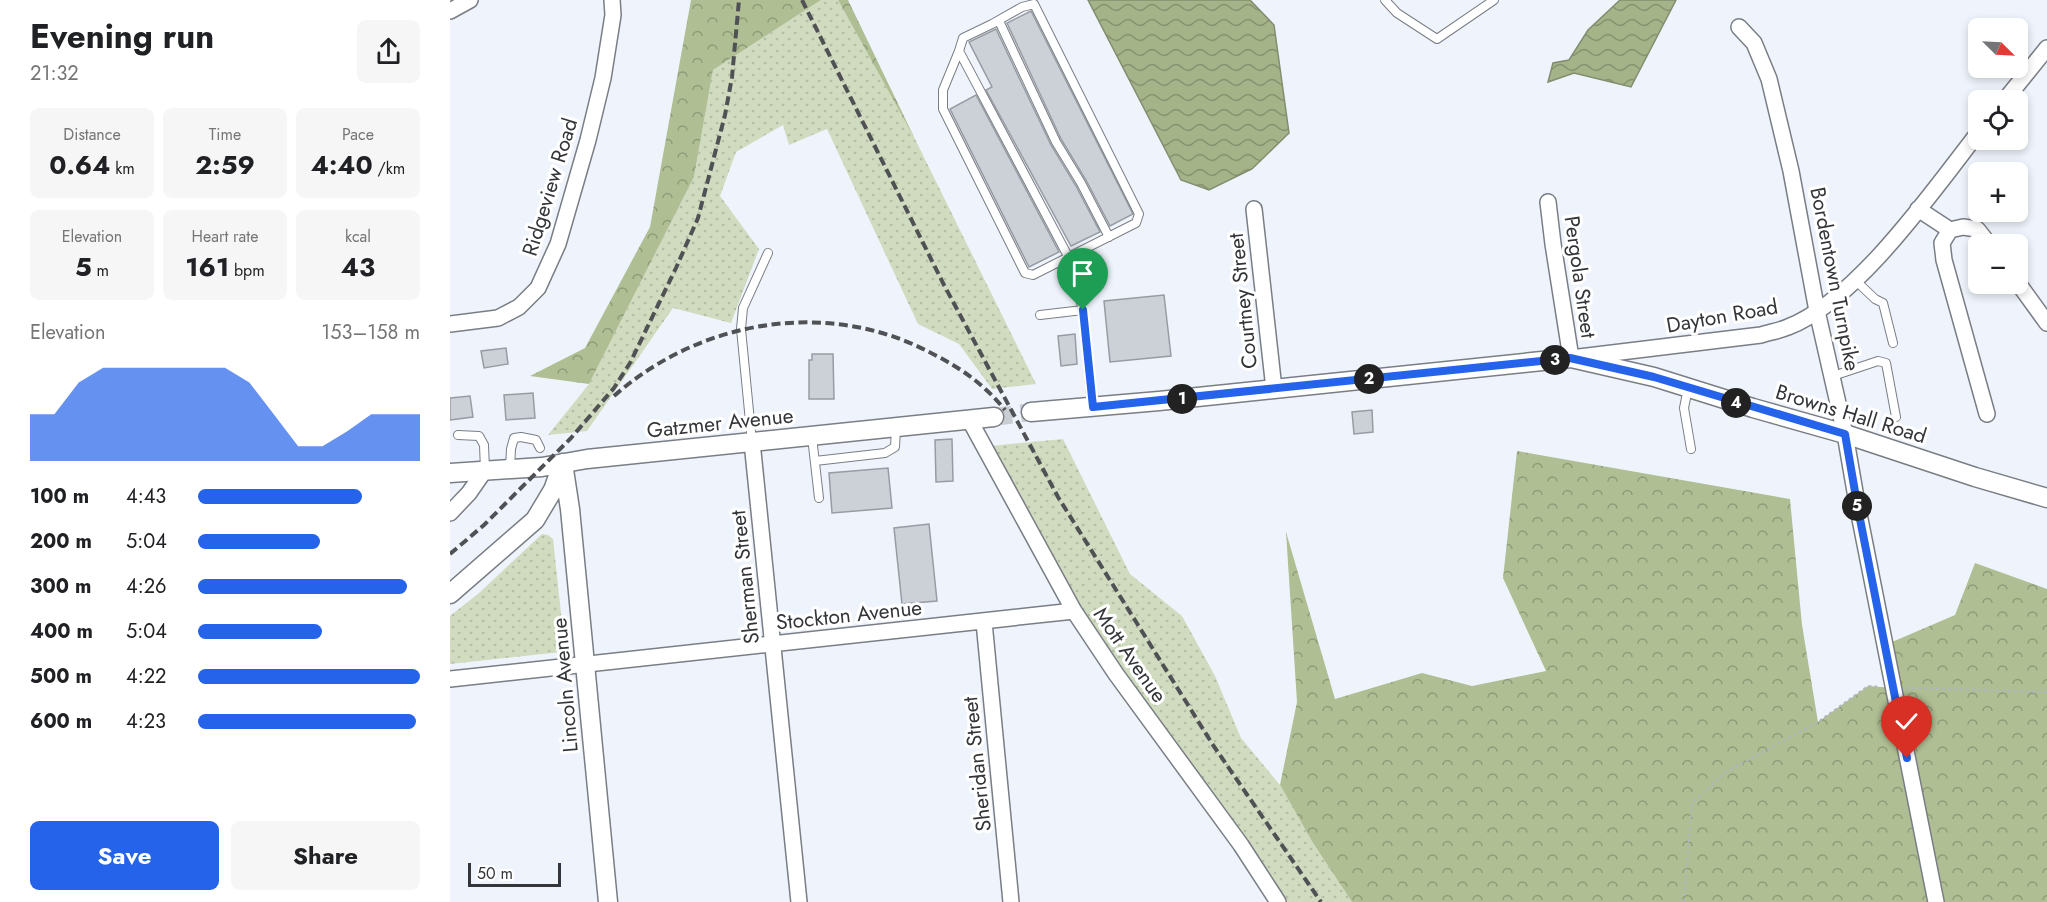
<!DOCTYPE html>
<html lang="en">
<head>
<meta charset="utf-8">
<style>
	:root { --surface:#fff; --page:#f6f6f6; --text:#202124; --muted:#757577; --accent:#2563eb }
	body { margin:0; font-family:Jost,sans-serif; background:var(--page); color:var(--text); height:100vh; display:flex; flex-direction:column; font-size:22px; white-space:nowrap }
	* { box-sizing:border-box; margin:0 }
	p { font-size:20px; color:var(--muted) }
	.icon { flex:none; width:33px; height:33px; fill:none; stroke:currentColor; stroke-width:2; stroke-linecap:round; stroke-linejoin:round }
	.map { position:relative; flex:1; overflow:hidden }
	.sheet { display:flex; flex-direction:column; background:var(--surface); width:450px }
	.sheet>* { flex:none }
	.needle { width:39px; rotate:114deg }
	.controls { position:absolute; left:1518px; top:18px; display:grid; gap:12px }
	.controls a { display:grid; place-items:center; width:60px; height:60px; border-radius:9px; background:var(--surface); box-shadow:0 3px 9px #0003; font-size:30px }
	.scale { position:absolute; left:18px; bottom:15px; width:93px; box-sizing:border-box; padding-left:6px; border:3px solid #333538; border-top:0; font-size:16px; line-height:21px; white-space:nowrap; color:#333538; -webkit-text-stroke:4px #fff; paint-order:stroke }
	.pin { position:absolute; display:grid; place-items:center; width:51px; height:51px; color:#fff; margin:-62px -26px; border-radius:50% 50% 50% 0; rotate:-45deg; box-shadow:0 0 6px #0007 }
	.pin .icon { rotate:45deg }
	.km { position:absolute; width:30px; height:30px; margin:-15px; border-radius:50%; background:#222; color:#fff; font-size:16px; line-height:30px; text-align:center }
	.round { display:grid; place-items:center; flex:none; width:63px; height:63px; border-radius:9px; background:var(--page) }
	.summary { display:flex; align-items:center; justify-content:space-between; height:102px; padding:0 30px }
	h1 { font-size:33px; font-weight:700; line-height:45px }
	.stats { display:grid; grid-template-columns:repeat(3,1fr); gap:9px; height:102px; padding:6px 30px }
	.stats div { display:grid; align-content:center; border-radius:9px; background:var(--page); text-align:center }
	.stats b { font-size:26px; font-weight:700 }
	.stats small { font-size:16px; font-weight:400 }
	.stats p { font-size:16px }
	.chart { height:168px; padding:12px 30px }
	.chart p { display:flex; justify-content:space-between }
	.chart svg { width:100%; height:108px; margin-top:6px; fill:var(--accent); opacity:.7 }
	.cta { display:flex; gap:12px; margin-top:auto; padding:12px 30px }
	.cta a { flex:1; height:69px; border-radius:9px; background:var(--accent); color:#fff; font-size:24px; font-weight:700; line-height:69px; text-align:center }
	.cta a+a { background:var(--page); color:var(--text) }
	ul { padding:0 30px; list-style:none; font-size:20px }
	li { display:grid; grid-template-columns:96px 72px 1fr; align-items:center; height:45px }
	li i { height:15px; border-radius:8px; background:var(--accent) }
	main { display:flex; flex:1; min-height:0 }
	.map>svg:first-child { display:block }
	.green { fill:url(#green-dots) }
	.forest { fill:url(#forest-crowns) }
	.water { fill:url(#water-waves); stroke:#828d70; stroke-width:1.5 }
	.building { fill:#ccd1d8; stroke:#979ca3; stroke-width:1.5 }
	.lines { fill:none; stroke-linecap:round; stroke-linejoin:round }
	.tertiary-tunnel { stroke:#c9ced5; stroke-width:18; stroke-dasharray:18 9; stroke-linecap:butt }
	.service-casing { stroke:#797e85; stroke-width:10 }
	.minor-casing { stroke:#797e85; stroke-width:18 }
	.tertiary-casing { stroke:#797e85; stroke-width:21 }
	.path { stroke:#b2b6bc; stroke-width:2; stroke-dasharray:3 3; stroke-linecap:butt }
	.service { stroke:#fff; stroke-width:8 }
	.minor { stroke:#fff; stroke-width:15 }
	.tertiary { stroke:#fff; stroke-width:18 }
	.rail { stroke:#4f5155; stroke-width:4; stroke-dasharray:9 4.5; stroke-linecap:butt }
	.route-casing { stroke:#fff; stroke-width:12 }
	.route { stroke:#2563eb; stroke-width:8 }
	.labels { text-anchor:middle; stroke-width:6; stroke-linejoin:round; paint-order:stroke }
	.street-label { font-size:21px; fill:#333538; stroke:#fff }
</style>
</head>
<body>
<main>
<section class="sheet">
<div class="summary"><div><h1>Evening run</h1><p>21:32</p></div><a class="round"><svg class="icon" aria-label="share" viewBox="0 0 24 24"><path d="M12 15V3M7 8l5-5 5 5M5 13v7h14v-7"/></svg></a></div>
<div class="stats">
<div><p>Distance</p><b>0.64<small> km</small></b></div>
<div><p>Time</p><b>2:59</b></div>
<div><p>Pace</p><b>4:40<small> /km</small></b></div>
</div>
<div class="stats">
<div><p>Elevation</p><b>5<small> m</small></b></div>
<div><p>Heart rate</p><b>161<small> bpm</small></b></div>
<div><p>kcal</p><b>43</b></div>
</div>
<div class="chart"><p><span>Elevation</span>153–158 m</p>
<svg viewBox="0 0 160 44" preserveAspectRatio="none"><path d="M0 44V25L10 25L20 12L30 6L40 6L50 6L60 6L70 6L80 6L90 12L100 25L110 38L120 38L130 32L140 25L150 25L160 25V44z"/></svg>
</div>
<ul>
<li><b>100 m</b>4:43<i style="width:74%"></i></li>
<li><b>200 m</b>5:04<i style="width:55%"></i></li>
<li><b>300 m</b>4:26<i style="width:94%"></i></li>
<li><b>400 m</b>5:04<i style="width:56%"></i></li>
<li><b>500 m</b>4:22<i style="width:100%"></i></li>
<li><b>600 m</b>4:23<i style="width:98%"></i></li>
</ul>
<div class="cta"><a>Save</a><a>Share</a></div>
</section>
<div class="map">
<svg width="1597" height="902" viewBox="0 0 1597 902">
	<defs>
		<pattern id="green-dots" width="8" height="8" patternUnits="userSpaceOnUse" patternTransform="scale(1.5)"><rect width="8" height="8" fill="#d1dbbf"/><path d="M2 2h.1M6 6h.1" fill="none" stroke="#b4bda5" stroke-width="1.8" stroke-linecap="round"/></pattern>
		<pattern id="forest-crowns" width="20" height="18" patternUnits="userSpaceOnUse" patternTransform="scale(1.5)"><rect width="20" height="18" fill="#afbe93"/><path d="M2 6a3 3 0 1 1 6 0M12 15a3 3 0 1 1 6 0" fill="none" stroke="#8f9b79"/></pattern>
		<pattern id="water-waves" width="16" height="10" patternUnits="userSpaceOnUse" patternTransform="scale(1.5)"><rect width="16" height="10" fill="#a4b388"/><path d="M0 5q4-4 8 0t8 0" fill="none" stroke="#869270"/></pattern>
	</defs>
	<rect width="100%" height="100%" fill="#eff4fc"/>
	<path class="green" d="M371 0H388L465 139 586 384 542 389 509 344 468 324 377 129 339 145 333 125 286 152 270 196 309 249 281 323 223 308 137 431 98 435 139 384 244 177 263 70Z
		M613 439 680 574 732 616 765 676 791 738 830 785 863 843 902 902H826L624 607 540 446Z
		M92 534 98 535 103 539 115 650 112 652 0 664V616L29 593Z"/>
	<path class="forest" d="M241 0H371L263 70 244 177 139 384 80 376 135 348 200 227Z
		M388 0H398L465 139 461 132Z
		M1067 451 1340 499 1352 625 1368 722 1418 686 1443 688 1435 645 1505 615 1525 563 1597 589V902H902L863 843 830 785 847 702 836 532 885 699 972 673 1022 686 1096 671 1053 578Z"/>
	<path class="water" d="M638 0H800L824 25 839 133 802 169 759 190 731 180Z
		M1170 0H1226L1181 87 1124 73 1098 82 1103 63 1119 60 1138 30Z"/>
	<path class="building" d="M581 11 683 214 660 226 636 180 611 139 557 23Z
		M546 29 601 145 626 186 650 232 621 246 536 90 542 87 519 42Z
		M526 95 609 252 579 267 500 109Z
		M714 295 721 356 660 362 654 301Z
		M625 334 627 364 611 366 608 336Z
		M56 348 58 364 34 368 31 351Z
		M362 354H383L384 399H359V360H362Z
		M83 393 85 418 56 420 54 395Z
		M20 396 23 417 0 420V398Z
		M922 410 923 432 904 434 902 412Z
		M502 439 503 481 486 482 485 440Z
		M438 468 442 508 382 513 379 473Z
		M479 524 487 601 452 604 444 528Z"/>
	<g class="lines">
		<path class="tertiary-tunnel" d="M544 417 581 412"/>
		<defs>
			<path id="service" d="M935 0 947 13 987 39 1044 0
				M549 21 606 142 631 183 659 237
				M509 51 493 90V109L575 273 583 275 686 223 689 214 584 4 572 7 542 24 513 38 509 51 619 258 633 310
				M1404 279 1425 299 1433 303 1443 343
				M590 315 633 310 642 406
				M1383 376 1428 361 1436 363 1446 417
				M1238 388 1234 408 1241 449
				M8 435 29 436 34 445 35 470
				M362 437 369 498
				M302 442 291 329 293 308 318 253
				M365 461 435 453 445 447 446 428
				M60 468 61 449 64 438 71 437 86 440 90 448"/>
			<path id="minor" d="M0 11 20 0
				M1289 27 1304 43 1319 79 1341 171 1367 311 1395 434 1408 509 1486 902
				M1555 100 1597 48
				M1098 202 1103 244 1121 358 1311 335C1320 332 1329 331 1338 327 1406 301 1483 191 1528 133
				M804 209 824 389
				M1468 209 1500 230 1513 227 1527 229 1539 244
				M1500 230 1492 243 1494 260 1537 414
				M1568 283 1597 323
				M0 324 48 318 69 307 88 288 108 244 138 140 153 78 163 15 162 0
				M519 419 624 611 666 674 791 845 828 902
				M302 442 349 902
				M0 513 19 493 35 470
				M534 622 561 902
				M0 679 624 611"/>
			<path id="tertiary" d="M581 412 709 401 1121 358 1204 377 1303 408 1395 434 1525 477 1597 498
				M113 463 120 509 158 902
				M0 473 92 467 137 459 544 417
				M0 594 85 520 103 490 112 465"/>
		</defs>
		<use href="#service" class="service-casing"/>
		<use href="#minor" class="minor-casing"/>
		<use href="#tertiary" class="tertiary-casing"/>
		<path class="path" d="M1456 688 1597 692
			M1234 902 1242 803 1276 772 1368 722 1418 686 1429 687"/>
		<use href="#service" class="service"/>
		<use href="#minor" class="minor"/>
		<use href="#tertiary" class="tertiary"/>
		<path class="rail" d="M352 0 494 285 608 497 763 745 871 902
			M164 396C251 319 380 298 483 354 511 368 535 385 555 410
			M0 554 34 525 121 438 164 388 180 363 226 268 248 218 275 115 282 77 289 0"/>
	</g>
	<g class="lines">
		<defs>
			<path id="route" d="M633 310 643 407 1120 358 1204 377 1395 434 1408 509 1457 758"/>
		</defs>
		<use href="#route" class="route-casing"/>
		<use href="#route" class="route"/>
	</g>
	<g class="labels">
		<g class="street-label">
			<text transform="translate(100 187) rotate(-73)" y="7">Ridgeview Road</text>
			<text transform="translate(1130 277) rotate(82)" y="7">Pergola Street</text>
			<text transform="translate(1385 279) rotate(79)" y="7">Bordentown Turnpike</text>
			<text transform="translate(793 301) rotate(-96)" y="7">Courtney Street</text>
			<text transform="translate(1272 316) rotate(-10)" y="7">Dayton Road</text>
			<text transform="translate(1401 414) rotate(17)" y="7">Browns Hall Road</text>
			<text transform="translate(270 423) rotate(-6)" y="7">Gatzmer Avenue</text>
			<text transform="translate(295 577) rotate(-96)" y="7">Sherman Street</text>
			<text transform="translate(399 615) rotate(-6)" y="7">Stockton Avenue</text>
			<text transform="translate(680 655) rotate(55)" y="7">Mott Avenue</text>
			<text transform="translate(115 685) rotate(-95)" y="7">Lincoln Avenue</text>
			<text transform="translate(527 764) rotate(-96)" y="7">Sheridan Street</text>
		</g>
	</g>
</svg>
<div class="controls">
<a><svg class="needle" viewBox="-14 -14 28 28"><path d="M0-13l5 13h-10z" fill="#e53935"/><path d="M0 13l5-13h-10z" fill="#757577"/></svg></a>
<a><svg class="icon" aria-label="locate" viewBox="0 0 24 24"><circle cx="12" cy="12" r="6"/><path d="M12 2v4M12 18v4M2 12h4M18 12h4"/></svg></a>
<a>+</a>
<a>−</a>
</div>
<div class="scale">50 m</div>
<div class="pin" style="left:633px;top:310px;background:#1e9e55"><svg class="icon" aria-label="arrive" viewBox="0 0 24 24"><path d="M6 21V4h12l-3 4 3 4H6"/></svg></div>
<div class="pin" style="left:1457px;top:758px;background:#d93025"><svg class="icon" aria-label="check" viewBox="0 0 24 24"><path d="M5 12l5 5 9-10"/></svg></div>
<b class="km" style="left:732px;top:399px">1</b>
<b class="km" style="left:919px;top:379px">2</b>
<b class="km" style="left:1105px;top:360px">3</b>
<b class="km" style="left:1286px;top:403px">4</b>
<b class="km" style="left:1407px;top:506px">5</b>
</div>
</main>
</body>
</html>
